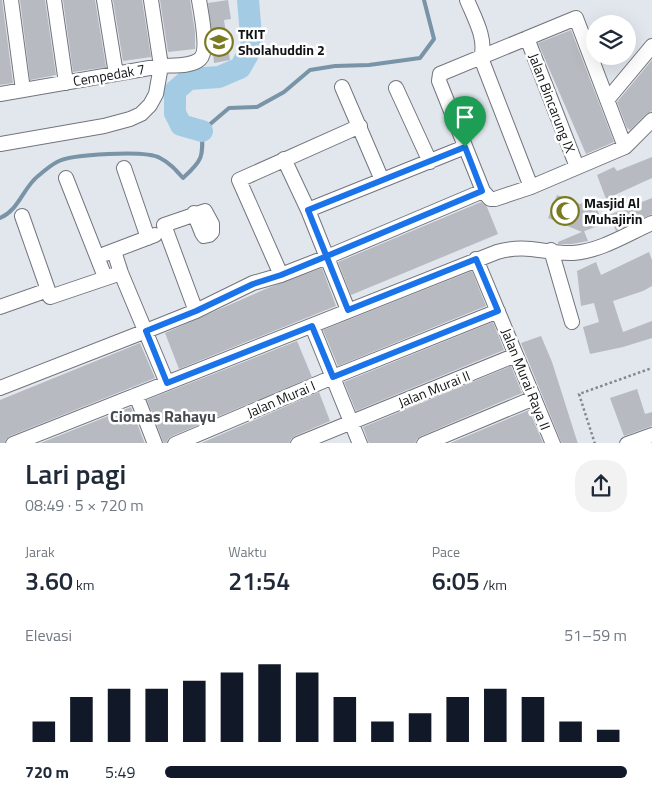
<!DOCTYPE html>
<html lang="id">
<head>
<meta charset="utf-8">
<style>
	:root { --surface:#fff; --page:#f2f2f3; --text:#1f2937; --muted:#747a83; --accent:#111827 }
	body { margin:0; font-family:"Titillium Web",sans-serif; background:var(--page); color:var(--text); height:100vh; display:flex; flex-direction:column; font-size:19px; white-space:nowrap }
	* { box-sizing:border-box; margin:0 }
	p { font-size:16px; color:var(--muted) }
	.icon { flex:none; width:28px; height:28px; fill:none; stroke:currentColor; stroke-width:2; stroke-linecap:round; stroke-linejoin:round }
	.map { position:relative; height:443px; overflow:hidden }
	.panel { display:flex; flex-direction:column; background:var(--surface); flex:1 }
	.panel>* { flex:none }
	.fabs { position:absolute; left:586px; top:15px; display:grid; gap:10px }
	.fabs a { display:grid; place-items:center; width:50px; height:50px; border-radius:50%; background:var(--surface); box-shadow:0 5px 20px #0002; font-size:25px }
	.pin { position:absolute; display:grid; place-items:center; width:42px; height:42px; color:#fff; margin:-51px -21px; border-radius:50% 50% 50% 0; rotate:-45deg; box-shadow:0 0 5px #0007 }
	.pin .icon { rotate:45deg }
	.round { display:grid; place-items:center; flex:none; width:52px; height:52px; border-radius:20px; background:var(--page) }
	.headline { display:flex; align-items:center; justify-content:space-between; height:85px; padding:0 25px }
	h1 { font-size:28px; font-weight:600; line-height:38px }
	.figures { display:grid; grid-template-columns:repeat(3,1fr); gap:8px; height:85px; padding:5px 25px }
	.figures div { display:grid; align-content:center }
	.figures b { font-size:25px; font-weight:600 }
	.figures small { font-size:14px; font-weight:400 }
	.figures p { font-size:14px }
	.chart { height:140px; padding:10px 25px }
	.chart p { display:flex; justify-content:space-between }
	.chart svg { width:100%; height:90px; margin-top:5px; stroke:var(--accent); stroke-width:6 }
	ul { padding:0 25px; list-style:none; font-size:16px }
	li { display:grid; grid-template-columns:80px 60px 1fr; align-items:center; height:38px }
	li i { height:12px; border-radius:6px; background:var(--accent) }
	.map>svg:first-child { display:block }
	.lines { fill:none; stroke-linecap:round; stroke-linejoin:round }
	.stream { stroke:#7894a6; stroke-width:4 }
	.river { stroke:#a3cce4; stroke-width:22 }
	.building { fill:#b7bbc1 }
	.minor-casing { stroke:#72757c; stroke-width:16 }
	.path { stroke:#85878d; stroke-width:2.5; stroke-dasharray:2.5 2.5; stroke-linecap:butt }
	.minor { stroke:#fff; stroke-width:14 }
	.route-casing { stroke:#fff; stroke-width:10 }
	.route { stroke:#1a73e8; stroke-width:6 }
	.labels { text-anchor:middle; stroke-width:5; stroke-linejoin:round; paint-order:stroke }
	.poi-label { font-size:14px; font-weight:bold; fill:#121316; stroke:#fff; text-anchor:start }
	.street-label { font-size:14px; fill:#121316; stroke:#fff }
	.quarter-label { font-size:16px; font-weight:bold; fill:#484c51; stroke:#fff }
</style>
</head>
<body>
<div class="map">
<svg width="652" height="444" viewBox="0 0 652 444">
	<rect width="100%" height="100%" fill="#e2e6ed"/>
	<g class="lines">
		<path class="stream" d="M0 218C19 210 23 188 38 176 44 171 51 165 57 162 71 154 146 150 160 158 170 163 176 170 183 178 203 160 203 157 202 131L229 108 257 107 284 92 310 70 335 66 369 65 420 58 434 39 424 0"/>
		<path class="river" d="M202 131 181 125 175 113V91L189 79 219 77 240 68 252 47 248 0"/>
	</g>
	<path class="building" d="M0 0H2L13 83 0 85Z
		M20 0H45L56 75 30 80Z
		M63 0H95L106 67 73 72Z
		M113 0H142L151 57 123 61Z
		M160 0H190L195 32V49L168 52Z
		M228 0 231 19 224 20 230 60 214 63 208 3Z
		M571 30 614 142 586 154 538 43Z
		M652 60V111L646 114 630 130 627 128 617 102Z
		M652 157V178L606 199 597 175 614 167 617 171Z
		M557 195 580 204 593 199 603 224 582 232 548 218Z
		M652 198V214L616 231 609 215Z
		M481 202 487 207 498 234 351 295 338 262Z
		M584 231 588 241 572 244H558V242Z
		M649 252 652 260V286L643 291 613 301 623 332 652 321V338L623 347 590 354 583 327 599 322 594 303 581 306 577 271 596 262 601 275Z
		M322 268 336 306 179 369 165 333 268 288Z
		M472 271 486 306 338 366 323 330Z
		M493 322 504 350 356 411 344 382Z
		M541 336 552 362 578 444H562L521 343Z
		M297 341 312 377 172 436 168 439 166 444H164L147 400Z
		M140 343 155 378 10 436 6 439 4 444H0V400Z
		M511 366 522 393 421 436 417 439 415 444H369L363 427Z
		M637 389 645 414 652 412V426L624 436 610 398Z
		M319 392 330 421 295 436 291 439 289 444H199Z
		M131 407 145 444H38Z
		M529 410 543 443 542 444H448Z"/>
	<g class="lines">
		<defs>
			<path id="minor" d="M11 0 23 90
				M54 0 66 83
				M104 0 116 74
				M467 0C474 17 487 39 481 58
				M527 38 577 167
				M481 58 531 187
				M342 87 382 180
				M396 88 430 162
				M0 94 161 66C173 65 191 67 200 59 209 51 201 12 199 0
				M607 100 652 46
				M0 144 104 126 130 119 141 114 150 105 156 94 161 66 151 0
				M625 147 576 18 440 74 439 81 483 191 490 199H495L531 187 625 147 652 120
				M284 159 308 210 348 310
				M124 168 148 238
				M66 178 105 277
				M308 210 465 147
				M22 216 48 290
				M551 250 572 322
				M114 251 121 273 167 383
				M105 254 155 235
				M476 259 553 444
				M281 275 239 180 360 126
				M194 306 164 225 205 211 212 224V232L209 235 204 236 202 233 194 213
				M0 307 48 290 50 297 121 273
				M312 326 360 444
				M0 388 146 331 196 311 253 283 281 275 327 257 483 191
				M136 395 155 444
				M13 444 497 252C528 243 544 254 573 253 601 251 627 234 652 223
				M175 444 333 377 498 311
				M298 444 516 355
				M424 444 534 398
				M627 444 652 435"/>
		</defs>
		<use href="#minor" class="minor-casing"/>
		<path class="path" d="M595 444 579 394 652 368"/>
		<use href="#minor" class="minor"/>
	</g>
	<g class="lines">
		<defs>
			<path id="route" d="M465 147 482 191 327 256 281 275 253 284 196 311 146 331 167 383 312 326 333 377 498 311 476 259 348 310 308 210 465 147"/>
		</defs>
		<use href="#route" class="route-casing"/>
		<use href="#route" class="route"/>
	</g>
	<defs>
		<symbol id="school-ring" viewBox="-11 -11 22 22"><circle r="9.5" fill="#fff" stroke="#7a7a21" stroke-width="1.5"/><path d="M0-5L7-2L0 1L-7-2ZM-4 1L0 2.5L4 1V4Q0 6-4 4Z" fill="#7a7a21"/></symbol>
		<symbol id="mosque-ring" viewBox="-11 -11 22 22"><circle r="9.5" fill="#fff" stroke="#7a7a21" stroke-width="1.5"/><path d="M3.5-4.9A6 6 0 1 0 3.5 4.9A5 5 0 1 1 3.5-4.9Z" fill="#7a7a21"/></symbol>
	</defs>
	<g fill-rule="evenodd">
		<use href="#school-ring" x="203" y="26" width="32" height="32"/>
		<use href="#mosque-ring" x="549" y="195" width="32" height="32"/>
	</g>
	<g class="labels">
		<g class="poi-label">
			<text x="238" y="39">TKIT<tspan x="238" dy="16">Sholahuddin 2</tspan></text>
			<text x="584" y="208">Masjid Al<tspan x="584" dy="16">Muhajirin</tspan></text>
		</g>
		<g class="street-label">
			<text transform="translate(109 75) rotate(-10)" y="5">Cempedak 7</text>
			<text transform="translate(552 103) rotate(69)" y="5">Jalan Bincarung IX</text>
			<text transform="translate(526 379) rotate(68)" y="5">Jalan Murai Raya II</text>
			<text transform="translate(434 389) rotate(-22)" y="5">Jalan Murai II</text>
			<text transform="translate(281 399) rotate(-23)" y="5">Jalan Murai I</text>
		</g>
		<g class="quarter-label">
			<text x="163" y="422">Ciomas Rahayu</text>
		</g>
	</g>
</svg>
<div class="fabs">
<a><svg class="icon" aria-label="layers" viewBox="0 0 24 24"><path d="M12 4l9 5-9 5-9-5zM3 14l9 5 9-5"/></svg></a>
</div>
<div class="pin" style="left:465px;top:147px;background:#1e9e55"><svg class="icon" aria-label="arrive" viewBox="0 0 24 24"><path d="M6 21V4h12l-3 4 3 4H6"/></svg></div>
</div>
<section class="panel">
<div class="headline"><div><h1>Lari pagi</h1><p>08:49 · 5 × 720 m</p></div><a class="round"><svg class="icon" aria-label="share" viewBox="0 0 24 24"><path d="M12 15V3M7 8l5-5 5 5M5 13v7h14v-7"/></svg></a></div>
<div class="figures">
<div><p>Jarak</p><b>3.60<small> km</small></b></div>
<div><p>Waktu</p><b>21:54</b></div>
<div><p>Pace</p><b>6:05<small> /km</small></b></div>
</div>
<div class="chart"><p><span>Elevasi</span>51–59 m</p>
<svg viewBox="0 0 160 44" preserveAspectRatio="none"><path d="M5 44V34M15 44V22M25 44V18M35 44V18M45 44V14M55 44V10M65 44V6M75 44V10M85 44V22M95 44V34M105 44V30M115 44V22M125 44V18M135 44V22M145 44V34M155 44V38"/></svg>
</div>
<ul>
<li><b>720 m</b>5:49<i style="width:100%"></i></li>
</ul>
</section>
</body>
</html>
